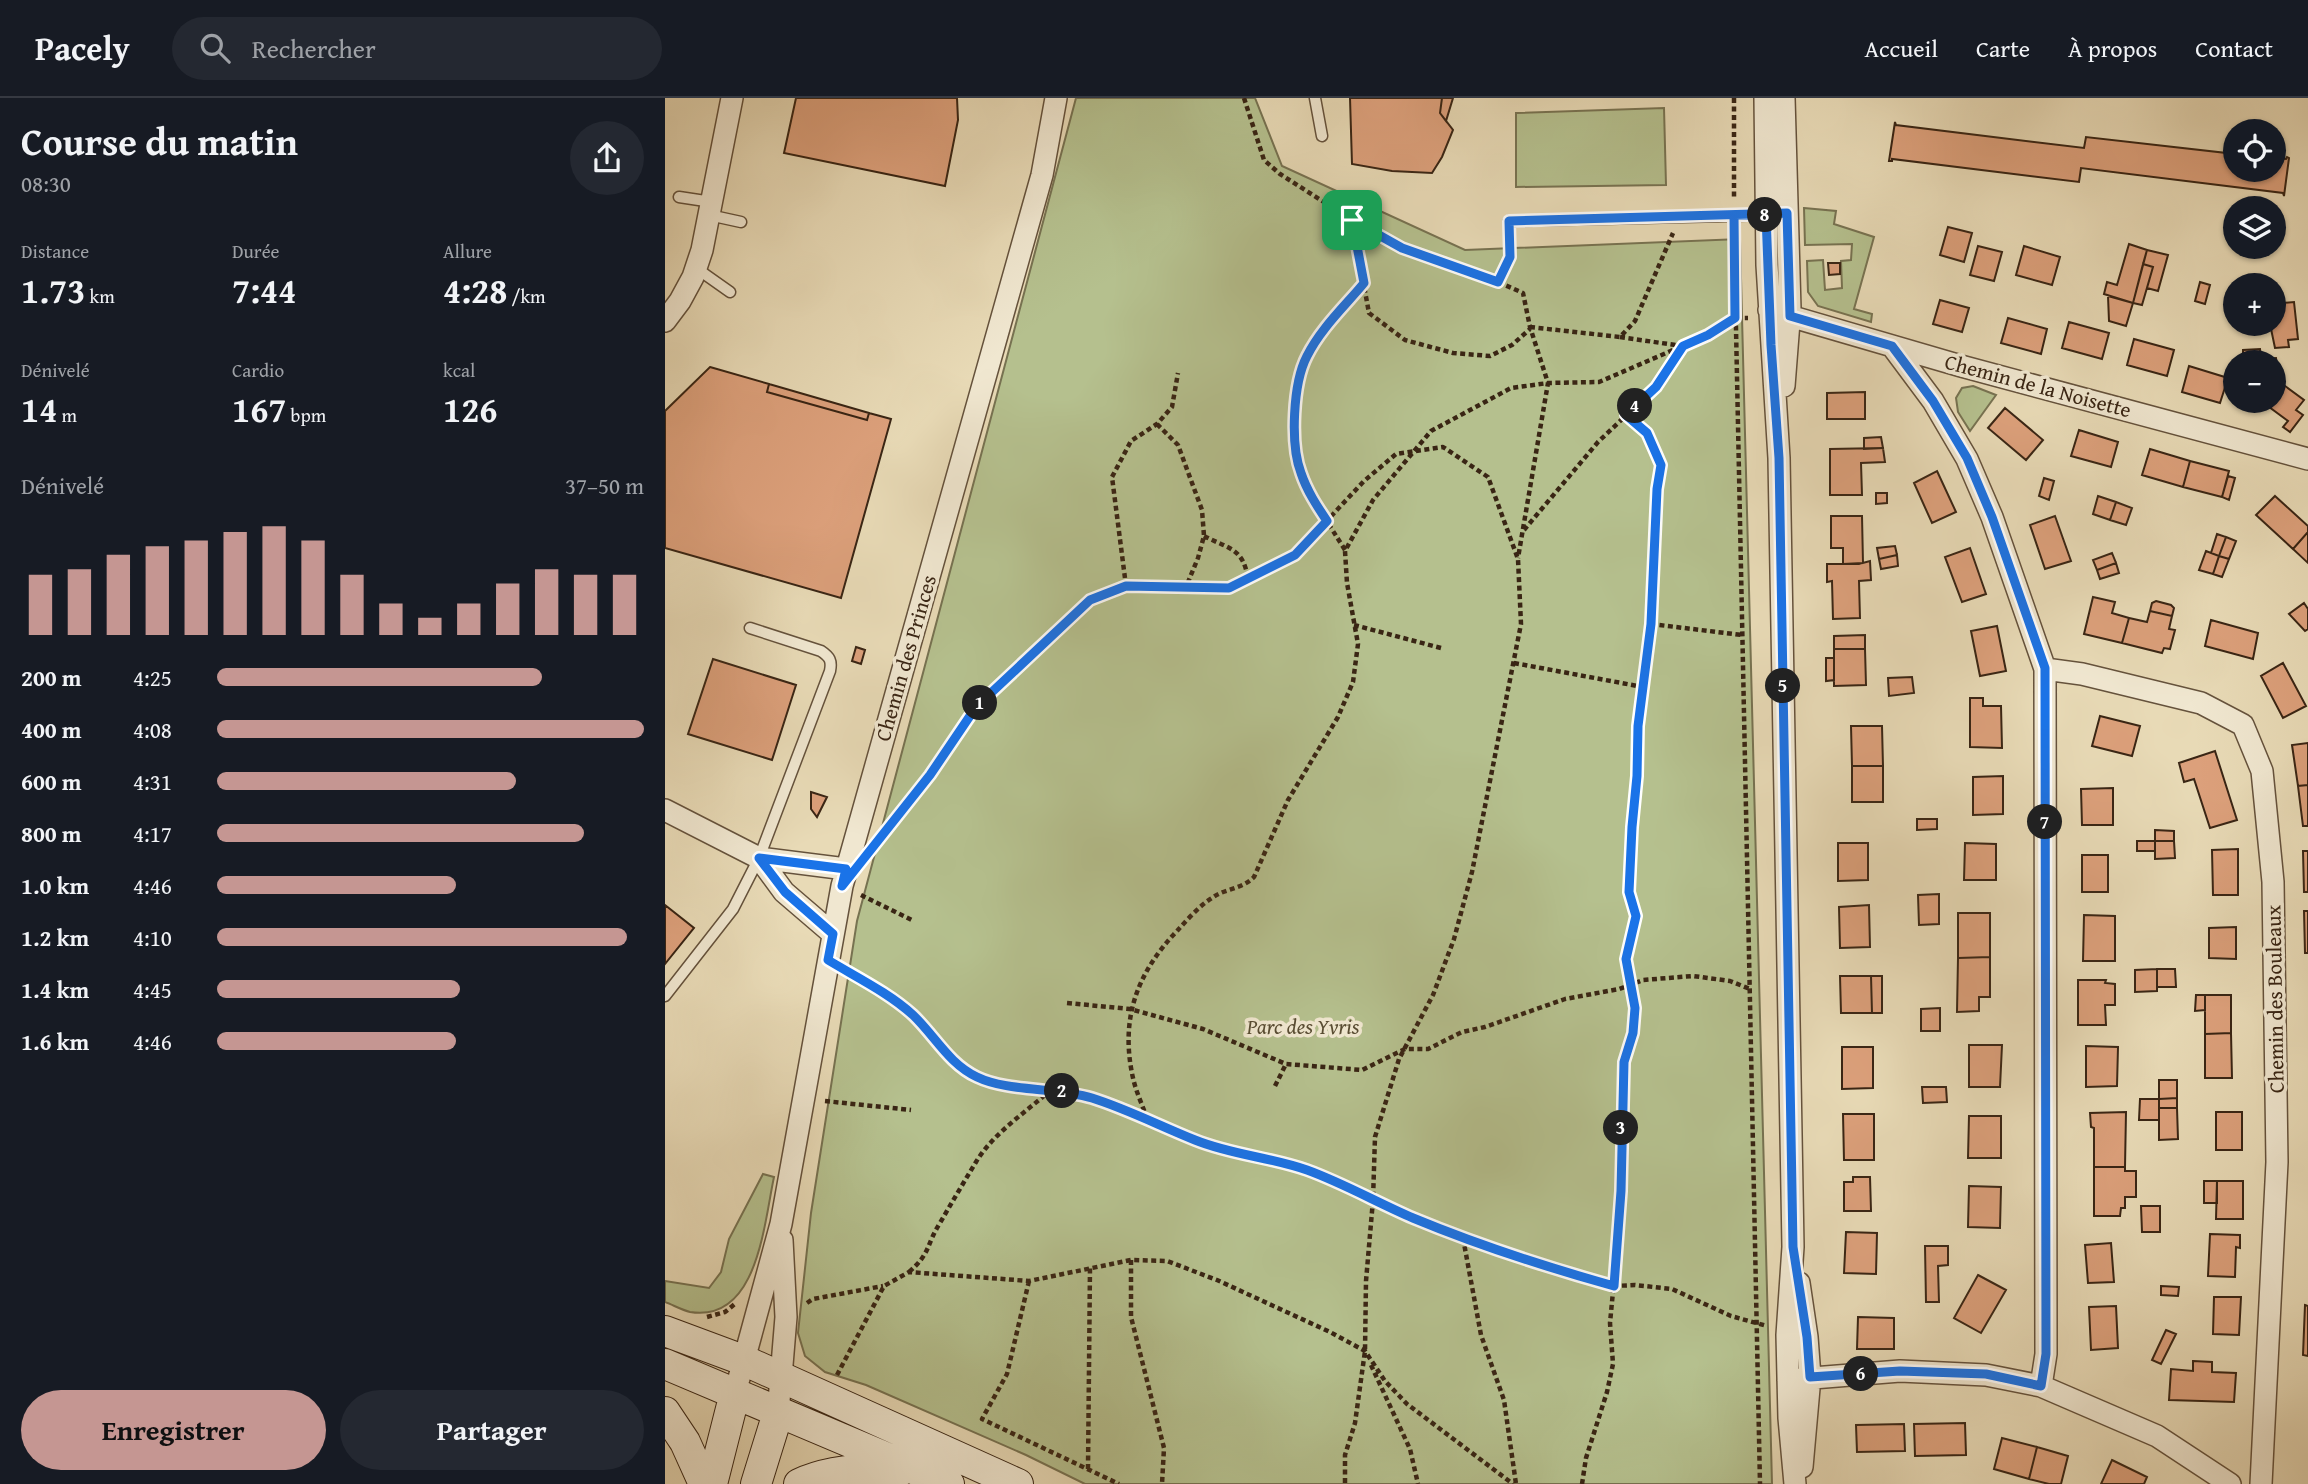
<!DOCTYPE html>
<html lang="fr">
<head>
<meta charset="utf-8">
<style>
	:root { --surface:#171b24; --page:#242831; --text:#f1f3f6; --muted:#9ea1a6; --line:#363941; --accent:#c59692 }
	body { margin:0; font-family:"Gentium Book Plus",serif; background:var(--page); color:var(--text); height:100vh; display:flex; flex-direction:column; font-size:26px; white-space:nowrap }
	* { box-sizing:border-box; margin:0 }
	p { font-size:23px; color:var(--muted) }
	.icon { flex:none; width:38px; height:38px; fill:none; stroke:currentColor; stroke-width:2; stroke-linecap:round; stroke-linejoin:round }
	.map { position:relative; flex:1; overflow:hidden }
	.sheet { display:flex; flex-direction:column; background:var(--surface); width:665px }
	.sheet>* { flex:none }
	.buttons { position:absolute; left:1558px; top:21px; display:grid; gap:14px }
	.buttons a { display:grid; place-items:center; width:63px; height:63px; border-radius:50%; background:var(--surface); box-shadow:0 2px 5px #0004; font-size:35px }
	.pin { position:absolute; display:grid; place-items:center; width:60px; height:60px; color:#fff; margin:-30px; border-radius:14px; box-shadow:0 4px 10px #0006 }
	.km { position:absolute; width:35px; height:35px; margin:-18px; border-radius:50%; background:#222; color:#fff; font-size:19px; line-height:35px; text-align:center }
	.round { display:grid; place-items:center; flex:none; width:74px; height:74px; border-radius:37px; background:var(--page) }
	.overview { display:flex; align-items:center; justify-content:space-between; height:119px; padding:0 21px }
	h1 { font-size:38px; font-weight:800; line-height:52px }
	.stats { display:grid; grid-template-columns:repeat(3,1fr); gap:10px; height:119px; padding:7px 21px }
	.stats div { display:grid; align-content:center }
	.stats b { font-size:35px; font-weight:800 }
	.stats small { font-size:19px; font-weight:400 }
	.stats p { font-size:19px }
	.chart { height:196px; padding:14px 21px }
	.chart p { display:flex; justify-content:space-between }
	.chart svg { width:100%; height:126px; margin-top:7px; stroke:var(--accent); stroke-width:6 }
	.primary-button { display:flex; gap:14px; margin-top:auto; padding:14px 21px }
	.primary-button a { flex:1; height:80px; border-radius:42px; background:var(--accent); color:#111; font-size:28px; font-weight:800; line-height:80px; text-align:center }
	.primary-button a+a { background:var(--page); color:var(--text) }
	ul { padding:0 21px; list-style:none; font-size:23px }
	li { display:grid; grid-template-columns:112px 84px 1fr; align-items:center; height:52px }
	li i { height:18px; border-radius:9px; background:var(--accent) }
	header { display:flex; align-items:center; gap:42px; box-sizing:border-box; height:98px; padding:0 35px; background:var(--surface); border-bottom:2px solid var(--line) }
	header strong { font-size:33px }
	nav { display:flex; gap:38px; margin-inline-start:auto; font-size:24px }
	.search { width:490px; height:63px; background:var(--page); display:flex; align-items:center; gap:18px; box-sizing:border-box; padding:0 24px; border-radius:38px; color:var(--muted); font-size:26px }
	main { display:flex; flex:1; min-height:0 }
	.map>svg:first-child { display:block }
	.green { fill:#b5c08e; stroke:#777251; stroke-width:2 }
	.building { fill:#dca07b; stroke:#392514; stroke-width:2 }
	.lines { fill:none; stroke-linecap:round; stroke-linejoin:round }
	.service-casing { stroke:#65523c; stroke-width:13 }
	.minor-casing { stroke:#65523c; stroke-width:24 }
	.secondary-casing { stroke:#392514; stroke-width:32 }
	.path { stroke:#392514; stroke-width:4.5; stroke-dasharray:5 3.5; stroke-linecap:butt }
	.service { stroke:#f0e7d0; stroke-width:10 }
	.minor { stroke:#f0e7d0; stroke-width:21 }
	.secondary { stroke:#f0e7d0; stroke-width:30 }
	.route-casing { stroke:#fff; stroke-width:14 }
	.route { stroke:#1a73e8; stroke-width:9 }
	.labels { text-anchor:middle; stroke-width:7; stroke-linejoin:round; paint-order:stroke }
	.street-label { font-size:21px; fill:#392514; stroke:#f0e7d0 }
	.park-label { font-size:21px; font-style:italic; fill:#584c32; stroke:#f0e7d0 }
</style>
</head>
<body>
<header>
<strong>Pacely</strong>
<div class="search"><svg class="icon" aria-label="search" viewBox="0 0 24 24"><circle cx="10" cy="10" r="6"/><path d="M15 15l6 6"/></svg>Rechercher</div>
<nav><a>Accueil</a><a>Carte</a><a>À propos</a><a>Contact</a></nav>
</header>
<main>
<section class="sheet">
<div class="overview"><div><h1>Course du matin</h1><p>08:30</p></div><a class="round"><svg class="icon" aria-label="share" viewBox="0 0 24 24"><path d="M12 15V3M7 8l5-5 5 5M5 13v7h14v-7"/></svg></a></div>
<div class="stats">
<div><p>Distance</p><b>1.73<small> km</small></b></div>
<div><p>Durée</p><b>7:44</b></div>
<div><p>Allure</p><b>4:28<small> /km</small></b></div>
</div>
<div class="stats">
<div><p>Dénivelé</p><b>14<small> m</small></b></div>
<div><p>Cardio</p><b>167<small> bpm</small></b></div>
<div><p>kcal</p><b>126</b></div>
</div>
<div class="chart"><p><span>Dénivelé</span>37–50 m</p>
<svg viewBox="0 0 160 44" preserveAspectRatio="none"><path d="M5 44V23M15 44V21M25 44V16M35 44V13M45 44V11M55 44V8M65 44V6M75 44V11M85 44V23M95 44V33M105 44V38M115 44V33M125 44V26M135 44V21M145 44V23M155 44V23"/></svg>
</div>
<ul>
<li><b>200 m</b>4:25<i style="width:76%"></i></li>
<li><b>400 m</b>4:08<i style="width:100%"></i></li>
<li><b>600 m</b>4:31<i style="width:70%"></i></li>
<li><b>800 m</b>4:17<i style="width:86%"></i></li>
<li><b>1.0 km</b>4:46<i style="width:56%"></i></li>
<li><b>1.2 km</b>4:10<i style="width:96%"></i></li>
<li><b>1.4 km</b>4:45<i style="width:57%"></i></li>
<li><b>1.6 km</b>4:46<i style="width:56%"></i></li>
</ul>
<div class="primary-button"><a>Enregistrer</a><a>Partager</a></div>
</section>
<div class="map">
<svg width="1643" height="1386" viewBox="0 0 1643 1386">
	<rect width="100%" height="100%" fill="#e8dab6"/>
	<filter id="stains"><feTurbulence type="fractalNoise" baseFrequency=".00286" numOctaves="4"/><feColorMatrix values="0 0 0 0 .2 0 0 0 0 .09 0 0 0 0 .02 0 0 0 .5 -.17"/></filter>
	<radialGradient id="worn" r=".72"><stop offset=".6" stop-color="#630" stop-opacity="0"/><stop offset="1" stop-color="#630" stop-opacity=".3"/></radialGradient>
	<path class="green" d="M411 0H590L617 68 800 152 1075 141 1107 1386H420L361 1357 201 1287 160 1274 140 1258 133 1235 146 1115 192 823Z
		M999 10 1001 87 851 89V15Z
		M1139 110 1171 113 1169 126 1209 139 1189 211 1207 216 1206 224 1153 208 1143 194 1142 163 1158 162 1160 192 1177 190 1176 163 1186 162 1187 146 1140 147Z
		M1308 288 1331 297 1305 333 1293 314 1291 300 1297 290Z
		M98 1076 109 1079C99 1125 93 1225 25 1214 17 1212 8 1207 0 1204V1183L44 1190 56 1174 64 1141Z"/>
	<path class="building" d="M131 0H292L293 22 280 88 119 55Z
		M685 0H777L775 15 788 32 777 59 767 75 727 73 687 66Z
		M777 0H788L781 23 775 15Z
		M1230 24 1231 27 1419 50 1421 39 1570 56V72H1608V60L1621 61 1622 59 1624 60 1619 98 1618 95 1416 70 1414 84 1227 61V63H1224Z
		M1283 129 1307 135 1299 164 1275 157Z
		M1464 146 1482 152 1468 205 1439 196 1442 184 1452 187Z
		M1313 148 1337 154 1329 183 1305 177Z
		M1359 148 1395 159 1387 187 1351 177Z
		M1482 152 1503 157 1493 193 1482 190 1488 169 1478 166Z
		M1163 165H1175V176L1164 177Z
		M1478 166 1488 169 1477 207 1468 205Z
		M1535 184 1545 187 1540 206 1530 203Z
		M1443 198 1468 205 1461 228 1444 223Z
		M1275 202 1304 210 1297 234 1268 226Z
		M1629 204 1633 241 1623 242 1624 249 1610 250 1605 226H1608V206Z
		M1343 220 1382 231 1376 256 1336 245Z
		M1404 224 1444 235 1437 261 1397 250Z
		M1469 241 1509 252 1502 278 1462 267Z
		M1595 251 1596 261 1578 262V252Z
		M1611 260 1612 269H1608V264H1578V262Z
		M1524 268 1563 280 1555 305 1517 294Z
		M45 269 104 286 102 294 202 322 204 315 226 321 176 500 0 450V313Z
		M1608 279 1639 302 1631 312 1638 317 1625 334 1618 329 1623 323 1596 303H1608Z
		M104 286 204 315 202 322 102 294Z
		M1200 294V321H1162V295Z
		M1340 310 1378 342 1361 362 1323 330Z
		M1414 332 1453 344 1446 369 1406 358Z
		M1216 339 1218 350 1199 351V340Z
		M1218 350 1220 364 1196 365 1197 397H1165V351Z
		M1485 351 1525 363 1518 389 1477 377Z
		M1525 363 1564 373 1557 399 1518 389Z
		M1272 373 1291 414 1267 425 1249 385Z
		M1563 378 1570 380 1564 402 1557 399Z
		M1379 380 1389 383 1384 402 1374 398Z
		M1211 395H1222V405L1211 406Z
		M1433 398 1451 404 1445 422 1428 416Z
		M1610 398 1643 428V434L1628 451 1591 417Z
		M1451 404 1467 410 1461 427 1445 422Z
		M1166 418H1197L1198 465 1178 466V450H1166Z
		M1390 418 1406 463 1380 471 1365 427Z
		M1643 434V465L1628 451Z
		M1552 436 1561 439 1554 458 1546 455Z
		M1561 439 1571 443 1564 461 1554 458Z
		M1230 448 1232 457 1214 461 1212 450Z
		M1305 450 1321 496 1297 504 1280 459Z
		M1541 453 1554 458 1548 476 1534 472Z
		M1447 455 1451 465 1432 472 1428 462Z
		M1232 457 1233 468 1216 471 1214 461Z
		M1554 458 1564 461 1557 479 1548 476Z
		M1205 463 1206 482 1194 483 1195 520 1168 521 1167 483 1162 484V466H1194Z
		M1451 465 1454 475 1435 481 1432 472Z
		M1428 499 1450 504 1447 515 1464 520 1457 545 1419 536Z
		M1491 503 1506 507 1509 510 1507 518 1485 513 1487 505Z
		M1639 505 1643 511V531L1640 533 1624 516Z
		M1485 513 1507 518 1504 531 1510 532 1505 551 1499 550 1497 555 1457 545 1464 520 1482 524Z
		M1546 522 1593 535 1588 561 1540 548Z
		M1332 528 1341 573 1315 578 1306 533Z
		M1200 537V551H1169V538Z
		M191 549 200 552 196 566 187 563Z
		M1169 551H1200L1201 587 1169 588Z
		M1161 560H1169V582L1161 583Z
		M48 561 131 587 107 662 23 636Z
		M1618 565 1641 608 1618 620 1596 578Z
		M1247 579 1249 595 1224 598 1223 580Z
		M1305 600H1318V608H1336L1337 650 1305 649Z
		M1435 618 1475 628 1467 658 1427 648Z
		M1186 628H1217L1218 668H1187Z
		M1643 645V687L1633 688 1627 647Z
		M1550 653 1572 722 1545 730 1529 681 1519 684 1514 665Z
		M1187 668H1218V704H1187Z
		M1338 678V716L1308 717V679Z
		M1643 687V728H1638L1633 688Z
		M1448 690V727H1417L1416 691Z
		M146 694 162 699 152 719 146 711Z
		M1252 721H1272V731L1252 732Z
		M1490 732 1509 733V743H1490Z
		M1472 743H1490V753H1472Z
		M1490 743H1509L1510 760 1490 761Z
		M1173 745H1203V782L1173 783Z
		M1300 745 1331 746V782H1299Z
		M1573 751V797H1548L1547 752Z
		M1638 753H1643V794H1639Z
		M1417 757H1443V794H1417Z
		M1274 796V826L1254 827 1253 797Z
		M0 807 29 830 0 866Z
		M1204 807 1205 849 1175 850 1174 809Z
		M1639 813H1643V855H1640Z
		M1293 815H1325V859L1293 860Z
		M1419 817 1450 818V863H1418Z
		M1571 829V861L1544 860V830Z
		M1325 859V899H1314V913L1292 914 1293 860Z
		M1492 871V893L1470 894V872Z
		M1492 871H1510L1511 889H1492Z
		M1175 878H1206L1207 915H1176Z
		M1206 878H1217V915H1207Z
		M1413 882H1441L1440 885 1450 886V907H1440L1441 927H1413Z
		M1531 897H1540V912L1530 913Z
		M1540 897H1566V935L1540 936Z
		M1275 910V933H1256V911Z
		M1566 935 1567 980H1540V936Z
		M1304 947H1337L1335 989H1304Z
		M1421 948 1453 949 1452 988 1421 989Z
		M1177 949H1208V990L1177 991Z
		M1494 982H1512V1000L1494 1001Z
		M1257 989H1281L1282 1004 1258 1005Z
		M1512 1000V1010H1494V1001Z
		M1475 1001H1494V1022H1474Z
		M1494 1010H1512L1513 1041 1494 1042Z
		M1461 1014 1460 1069H1429V1030L1426 1029 1425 1015Z
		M1551 1014H1577V1052H1551Z
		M1178 1016H1209V1062H1179Z
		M1304 1018H1336V1060H1303Z
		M1429 1069H1460V1073H1471V1099H1460V1110H1456L1455 1118H1429Z
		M1188 1079H1205L1206 1113H1179V1084H1188Z
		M1539 1083H1552V1105H1539Z
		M1552 1083H1578V1121H1551Z
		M1304 1088 1336 1089 1335 1130 1303 1129Z
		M1476 1108H1495V1134H1477Z
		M1181 1134 1212 1135 1211 1176 1179 1175Z
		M1545 1136 1575 1137V1150L1571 1149 1570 1179 1543 1178Z
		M1446 1145 1449 1184 1423 1185 1420 1147Z
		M1260 1148H1283V1167L1273 1168 1274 1204H1261Z
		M1313 1177 1341 1192 1316 1235 1289 1220Z
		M1496 1188 1514 1189 1513 1198 1496 1197Z
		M1549 1199H1576L1574 1237 1548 1236Z
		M1640 1207 1643 1208V1258L1638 1257Z
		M1451 1208 1453 1250 1426 1252 1424 1209Z
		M1193 1219 1229 1220V1251H1192Z
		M1501 1232 1511 1236 1496 1266 1487 1262Z
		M1528 1263 1547 1264V1274L1571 1275 1569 1304 1504 1302 1506 1271 1528 1273Z
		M1300 1325 1301 1357 1250 1358 1249 1326Z
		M1239 1326 1240 1353 1192 1354 1191 1327Z
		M1337 1340 1372 1349 1364 1381 1329 1371Z
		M1372 1349 1403 1358 1396 1386H1384L1364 1381Z
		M1447 1362 1482 1379 1479 1386H1436Z"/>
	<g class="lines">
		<defs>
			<path id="service" d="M650 0 657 38
				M14 99 47 104
				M44 117 76 124
				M844 123 1104 117
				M31 170 65 194
				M0 898 68 811 94 760 165 573C167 563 165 559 156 553L85 530"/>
			<path id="minor" d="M1100 0 1102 167 1114 360 1128 1149 1122 1237 1124 1320 1130 1386
				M1119 0 1125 211 1119 288
				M1104 212 1296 268 1643 361
				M0 223 15 203 28 179 37 152 67 0
				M1227 248 1268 303 1302 361 1327 419 1380 571 1381 1256 1376 1288
				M1380 571 1417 576 1536 605 1578 627 1597 673 1608 784 1612 1064 1596 1386
				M0 712 94 760 181 771
				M94 760 119 794 168 836
				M1134 1185 1142 1239 1145 1279 1137 1369
				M1123 1282 1235 1273 1321 1277 1376 1288 1492 1338 1565 1386
				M70 1295 116 1126 177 788 377 77 391 0
				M113 1315 121 1219 117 1142"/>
			<path id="secondary" d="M0 1233 78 1262 353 1386
				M0 1266 284 1386
				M0 1314 20 1344 39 1386
				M47 1386 70 1295
				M91 1386 113 1315
				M134 1386C165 1371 203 1370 237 1372"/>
		</defs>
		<use href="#service" class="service-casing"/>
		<use href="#minor" class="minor-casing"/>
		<use href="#secondary" class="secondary-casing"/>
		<path class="path" d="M579 0 599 62 615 76 687 122 737 150 833 184 858 195 865 229 883 285 853 460
			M1069 0V101
			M687 123 704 215 740 242 788 255 825 258 847 247 865 231
			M1069 134 1095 1386
			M833 184 845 159V138
			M865 229 955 239 970 223 1008 135
			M955 239 1017 248
			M492 326 513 347 537 412 539 438 533 460 521 489
			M859 432 933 344 991 289 1018 248
			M539 438C564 451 579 450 583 482
			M680 452C646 397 626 377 631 309 632 293 635 276 640 261 651 232 680 208 699 185
			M461 488 564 490 630 457 699 383 731 356 778 349 823 379 853 461 856 526 807 774 789 841 768 897 734 961 710 1039 708 1102 701 1183 700 1253 690 1325 680 1357V1386
			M986 526 1077 537
			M689 527 776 550
			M849 565 978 589
			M215 740 265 677 311 609 425 502 461 488 447 379 466 343 492 326 507 309 513 275
			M196 797 249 823
			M182 874 248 918 272 946 296 969 312 979 332 987 388 991 426 999 548 1049 642 1072 751 1121 851 1158 949 1188 970 1187 1007 1191 1066 1218 1102 1228
			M402 905 465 911 538 931 621 966 697 972 740 951H763L797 934 820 929 900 901 954 891 978 882 1028 878 1065 883 1085 891
			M610 988 621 966
			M160 1003 246 1012
			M482 1021C478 1008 471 994 468 980 455 922 471 876 512 833 522 822 534 808 547 800 560 790 576 792 589 779L623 702 673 619 688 584 693 546 682 485 680 453 708 402 766 333 846 290 883 285 934 284 1043 237 1070 220H1083
			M798 1140 816 1237 839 1302 851 1386
			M466 1162V1219L499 1350 497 1386
			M244 1174C266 1155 261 1147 275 1125 287 1104 299 1084 311 1064 328 1036 357 1017 381 996L391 992
			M364 1183 342 1276 317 1321 454 1386
			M142 1205 148 1201 218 1188
			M42 1219 60 1214 71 1205
			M706 1267 745 1351 753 1386
			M172 1277 219 1188 244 1174 364 1183 466 1162 502 1163 552 1182 665 1234 700 1253 720 1283 742 1306 848 1386
			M423 1371 425 1169
			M917 1386 921 1360 942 1294 948 1266 945 1225 953 1141 959 963 968 935 970 910 961 861 971 818 964 794 967 729 972 678 973 627 986 526 992 391 996 367 982 335 961 317"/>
		<use href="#service" class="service"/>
		<use href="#minor" class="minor"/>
		<use href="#secondary" class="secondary"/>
	</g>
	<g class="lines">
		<defs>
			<path id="route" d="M687 122 699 185C680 208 656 230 642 258 628 285 625 346 636 375 642 393 652 408 662 423L630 457 564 490 461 488 425 502 311 609 265 677 177 788 181 771 94 760 120 794 168 836 163 862C191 879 224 895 248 917 270 938 284 966 312 979 343 994 391 989 427 1000 462 1011 495 1028 530 1042 567 1057 605 1059 642 1072 678 1085 713 1105 748 1120 813 1147 881 1169 949 1188L956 1093 959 964 968 935 970 910 961 861 971 818 964 794 967 729 972 678 973 628 986 526 992 391 996 367 982 335 961 317 991 289 1018 248 1043 237 1070 220 1069 117H1101L1106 247 1114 360 1128 1149 1142 1239 1145 1279 1235 1273 1321 1276 1376 1288 1381 1256 1380 570 1327 419 1302 360 1268 303 1227 248 1125 218 1122 115 844 123 845 159 833 184 737 150 687 122"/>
		</defs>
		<use href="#route" class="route-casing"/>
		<use href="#route" class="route"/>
	</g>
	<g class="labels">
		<g class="street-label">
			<text transform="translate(1373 288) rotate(15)" y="7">Chemin de la Noisette</text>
			<text transform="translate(241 560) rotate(-74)" y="7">Chemin des Princes</text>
			<text transform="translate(1610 901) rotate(-91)" y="7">Chemin des Bouleaux</text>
		</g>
		<g class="park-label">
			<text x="638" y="936">Parc des Yvris</text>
		</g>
	</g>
	<rect width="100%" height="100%" filter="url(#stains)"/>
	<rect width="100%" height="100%" fill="url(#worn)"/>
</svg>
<div class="buttons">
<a><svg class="icon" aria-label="locate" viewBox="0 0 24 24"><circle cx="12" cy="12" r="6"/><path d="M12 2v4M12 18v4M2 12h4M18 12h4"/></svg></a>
<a><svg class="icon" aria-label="layers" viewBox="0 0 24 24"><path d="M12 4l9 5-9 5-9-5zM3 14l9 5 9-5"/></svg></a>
<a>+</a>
<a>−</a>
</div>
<div class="pin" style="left:687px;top:122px;background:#1e9e55"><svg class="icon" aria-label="arrive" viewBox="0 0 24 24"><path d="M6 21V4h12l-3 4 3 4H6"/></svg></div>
<b class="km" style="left:315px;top:605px">1</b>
<b class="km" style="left:397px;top:993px">2</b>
<b class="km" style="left:956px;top:1030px">3</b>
<b class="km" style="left:970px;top:308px">4</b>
<b class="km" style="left:1118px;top:588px">5</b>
<b class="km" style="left:1196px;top:1276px">6</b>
<b class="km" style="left:1380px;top:724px">7</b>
<b class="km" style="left:1100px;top:117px">8</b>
</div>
</main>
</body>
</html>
